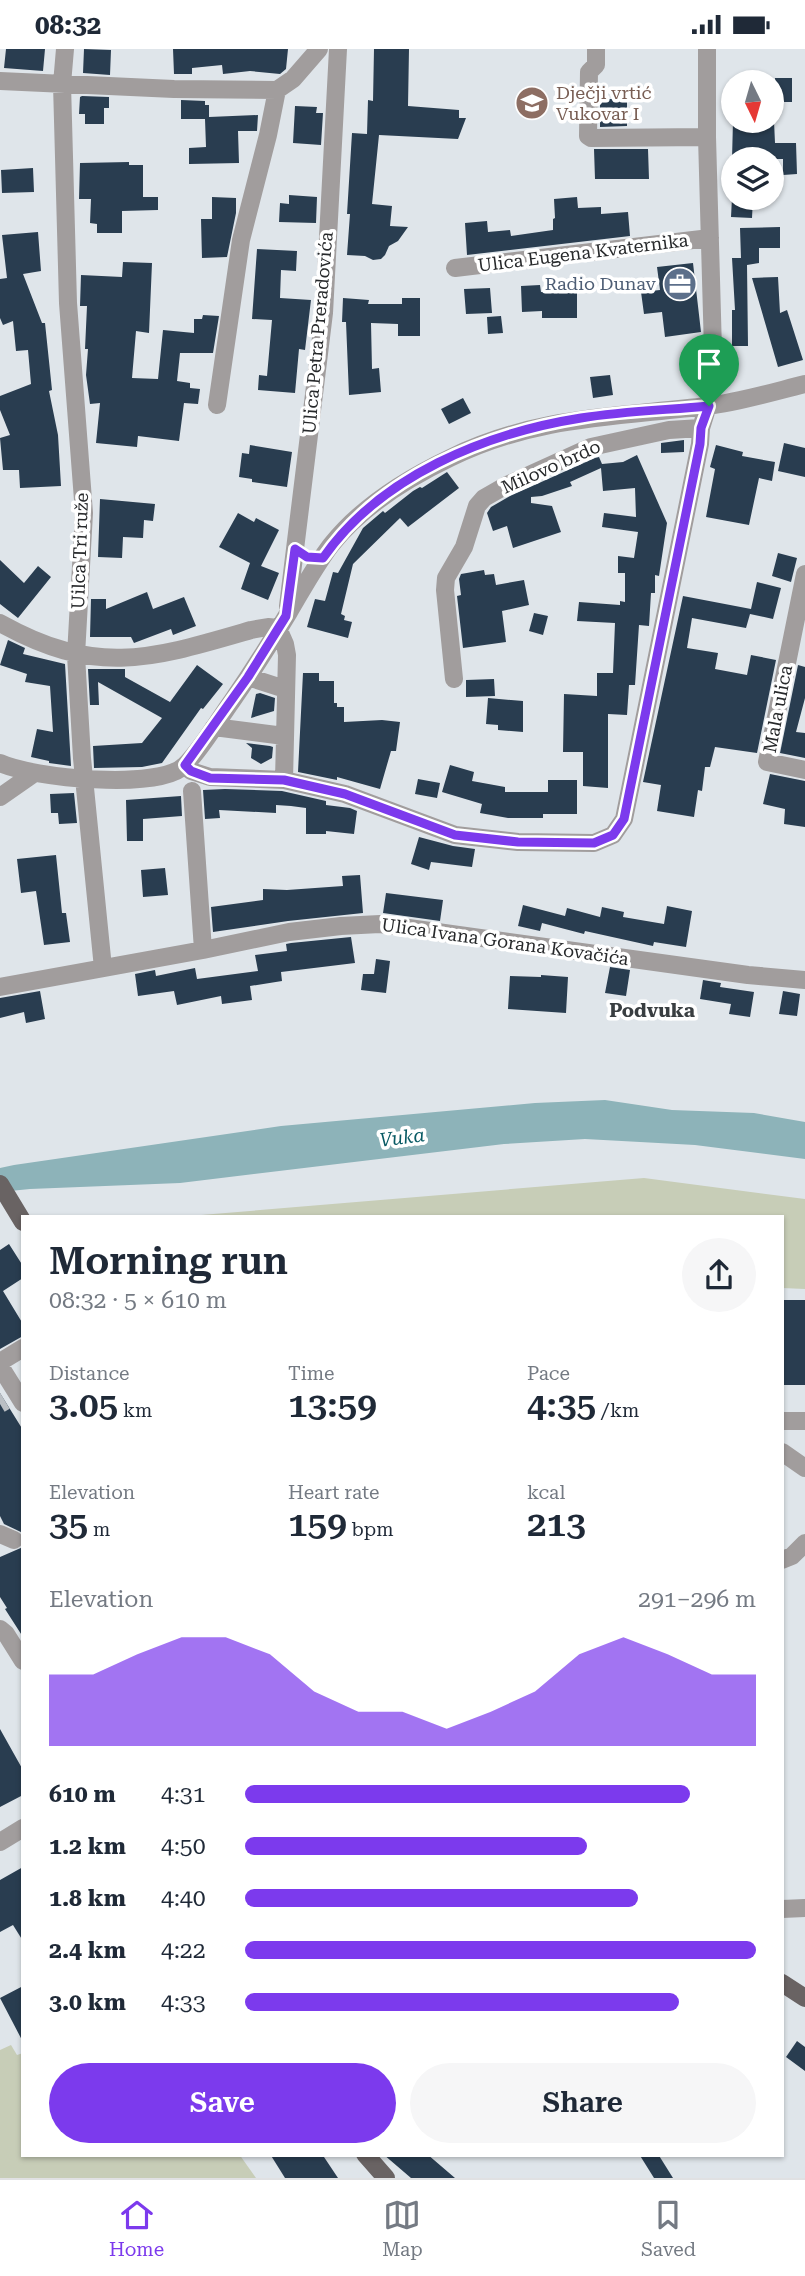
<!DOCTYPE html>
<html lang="en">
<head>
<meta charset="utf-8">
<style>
	:root { --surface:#fff; --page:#f6f6f7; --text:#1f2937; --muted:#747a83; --line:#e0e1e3; --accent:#7c3aed }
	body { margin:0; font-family:"Roboto Serif",serif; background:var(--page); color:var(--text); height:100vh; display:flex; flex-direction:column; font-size:26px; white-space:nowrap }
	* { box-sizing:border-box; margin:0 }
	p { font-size:23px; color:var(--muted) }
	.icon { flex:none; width:38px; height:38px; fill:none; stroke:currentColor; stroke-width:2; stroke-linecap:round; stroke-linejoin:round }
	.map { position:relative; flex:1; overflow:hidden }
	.panel { position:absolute; left:21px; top:1166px; width:763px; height:942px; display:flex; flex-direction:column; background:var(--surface); border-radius:0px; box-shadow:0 2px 5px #0004 }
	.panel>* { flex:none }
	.needle { width:46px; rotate:175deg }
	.fabs { position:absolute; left:721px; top:21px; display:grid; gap:14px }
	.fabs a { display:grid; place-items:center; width:63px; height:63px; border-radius:50%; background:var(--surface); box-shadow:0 2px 5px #0004; font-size:35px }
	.pin { position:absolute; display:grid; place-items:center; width:60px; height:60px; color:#fff; margin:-72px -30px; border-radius:50% 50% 50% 0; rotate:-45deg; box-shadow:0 0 7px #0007 }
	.pin .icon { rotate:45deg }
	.round { display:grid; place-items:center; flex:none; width:74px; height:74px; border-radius:37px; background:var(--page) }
	.headline { display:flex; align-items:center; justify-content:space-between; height:119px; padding:0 28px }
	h1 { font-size:38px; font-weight:600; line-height:52px }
	.stats { display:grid; grid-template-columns:repeat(3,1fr); gap:10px; height:119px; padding:7px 28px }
	.stats div { display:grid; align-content:center }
	.stats b { font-size:35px; font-weight:600 }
	.stats small { font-size:19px; font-weight:400 }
	.stats p { font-size:19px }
	.chart { height:196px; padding:14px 28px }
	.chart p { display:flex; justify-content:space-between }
	.chart svg { width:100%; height:126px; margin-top:7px; fill:var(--accent); opacity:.7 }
	.action { display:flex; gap:14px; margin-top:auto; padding:14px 28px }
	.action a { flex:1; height:80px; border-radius:42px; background:var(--accent); color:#fff; font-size:28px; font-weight:600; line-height:80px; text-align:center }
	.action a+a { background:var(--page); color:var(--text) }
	ul { padding:0 28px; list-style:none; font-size:23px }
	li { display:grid; grid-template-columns:112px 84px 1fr; align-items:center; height:52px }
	li i { height:18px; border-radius:9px; background:var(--accent) }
	.status { display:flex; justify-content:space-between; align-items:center; height:49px; padding:0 35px; background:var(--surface); direction:ltr }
	.status svg { height:19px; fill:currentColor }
	.dock { display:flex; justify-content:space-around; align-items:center; height:98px; border-top:2px solid var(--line); background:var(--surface); font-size:19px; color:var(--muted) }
	.dock a { display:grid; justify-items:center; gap:4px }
	.dock .on { color:var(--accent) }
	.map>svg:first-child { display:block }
	.green { fill:#c7cdb7 }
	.water { fill:#8db3b9 }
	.building { fill:#293d50 }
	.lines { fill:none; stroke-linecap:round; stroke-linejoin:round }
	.minor-tunnel { stroke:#babfc4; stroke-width:18; stroke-dasharray:18 9; stroke-linecap:butt }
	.minor { stroke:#a19d9d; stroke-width:18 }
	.major { stroke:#696363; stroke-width:18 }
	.route-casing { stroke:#fff; stroke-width:14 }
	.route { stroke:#7c3aed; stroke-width:9 }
	.labels { text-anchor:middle; stroke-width:7; stroke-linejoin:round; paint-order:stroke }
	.education-label { font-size:18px; fill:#785e54; stroke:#fff; text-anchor:start }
	.street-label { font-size:18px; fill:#27292b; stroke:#fff }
	.service-label { font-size:18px; fill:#4e5e75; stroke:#fff; text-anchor:end }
	.neighbourhood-label { font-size:19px; font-weight:bold; fill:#393e41; stroke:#fff }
	.water-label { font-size:19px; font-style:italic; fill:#085a64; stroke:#fff }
</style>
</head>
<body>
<div class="status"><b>08:32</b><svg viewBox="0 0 49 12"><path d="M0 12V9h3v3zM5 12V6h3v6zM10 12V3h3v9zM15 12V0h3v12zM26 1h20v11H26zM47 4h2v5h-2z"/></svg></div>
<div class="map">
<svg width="805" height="2129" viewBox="0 0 805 2129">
	<rect width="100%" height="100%" fill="#dfe5ea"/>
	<path class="green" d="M644 1129 805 1150V1240L782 1239V1167H189Z
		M11 1996 17 2006 23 2004V2105H239L256 2129H0V2001Z"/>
	<path class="water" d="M605 1051 672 1061 754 1064 805 1073V1110L695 1096 585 1090 504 1095 180 1134 30 1140 0 1143V1119L14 1116 281 1077 535 1054Z"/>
	<path class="building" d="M6 0H45L43 22 4 19Z
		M84 0 111 1 110 26 83 24Z
		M173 0H288L286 20 280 25 250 22 223 25 222 16 192 19V25H174Z
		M374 0H409L408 57 459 61V69H466L458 90 379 86 372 155 392 157 390 177 408 178 398 192 389 197 385 206 381 210 373 211 365 207 347 206 350 165H347L352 84 367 85 368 51 373 52Z
		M775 29H792V53H775Z
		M82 47 109 48V59H104V75H85V65H79L80 48Z
		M600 50H627V77L600 78Z
		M181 51 205 52V56H209V68L258 66 257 82H238L239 114 189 115V99L206 98 205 70H181Z
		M295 57 317 58 316 64H323L321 96 293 94Z
		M733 72H774L775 94H796L797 125 783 126V110H732Z
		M594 100H648L649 130H595Z
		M129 113V116H143V148H158V161L122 162V184H97V175L90 174 91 150H79L80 114Z
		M33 119 34 143 2 144 1 121Z
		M289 146 317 148 316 174 279 173 280 154 289 155Z
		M212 148 236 149V164L227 208 202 209 201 170H212Z
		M577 148 578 159 601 158V165L628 163 630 187 467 206 465 174 487 172 488 183 510 181 511 187 553 181V170L555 169 554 150Z
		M732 149H753L752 169 731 168Z
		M780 178V199H759V214L747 216 748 297H732V261H735L732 209H741L740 179Z
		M38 183 41 222 23 225 42 274H45L52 341 49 342 58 386 61 437 20 439 19 421H3L0 389 10 386 0 361V347L31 335 28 301 16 302 13 272 3 276 0 269V230L7 229 2 186Z
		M257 200 297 202 296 222 281 221 280 249 311 251 305 301 299 300 295 344 258 341 259 326 267 327 272 271 252 270Z
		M123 213 152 214 149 284 136 282 132 329 158 330 163 281 194 284V270H202L203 266 219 267 213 304H180L177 332 190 334V339L200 340 198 355 184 354 179 392 138 387 137 398 96 394 100 354 90 355 86 326 88 300H85L87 257H80L81 226 122 228Z
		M693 214 701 283 665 288 662 263 644 265 641 243 660 241 657 218Z
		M778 228 780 264 787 261 803 311 778 318 752 229Z
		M540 236 541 243H577V269H542V262L522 263 521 237Z
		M490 239 492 264 466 265 464 240Z
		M343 249 369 251 368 255H402V249H420V287H398V275L371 274 372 320 379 319 381 343 349 346 346 273H342Z
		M501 267 503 284 488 285 487 268Z
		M610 326 613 346 593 349 590 328Z
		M463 349 471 364 449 375 441 360Z
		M684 391V403L661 404V394Z
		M784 394 805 399V428L778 422Z
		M250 396 292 403 287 438 252 433V430L239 428 242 404 249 405Z
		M716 396 743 403 742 407 775 413 772 432 759 429 749 476 706 468 715 420 710 418Z
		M637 406 667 474 659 527 655 526V544H651L649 577 639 576 635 636H629L627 666 608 665V739L583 737V703H563L564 645 597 647V624H613L615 574 577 572 579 553 620 556V552L625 553V524H618V507L634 509 638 483 602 478 604 464 636 468 635 439 603 442 601 419 570 433 572 437 542 447 531 448V454L552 457 561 483 513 499 507 477 493 482 487 464 491 458 510 447 595 409 599 408 602 415 623 413Z
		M447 423 459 439 408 478 400 469 353 515 341 565 345 567 344 571 352 573 348 589 307 578 315 550 325 552 333 523 338 524 363 479 383 462 385 464 413 442 420 438 422 439Z
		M100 450 155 455 153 472 144 471 143 489 123 488 122 509 98 508Z
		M238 464 254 473 256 469 279 481 261 517 279 524 268 551 241 540 250 514 219 498Z
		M778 504 797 509 791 533 772 527Z
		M0 511 24 534 38 517 51 528 18 569 0 555Z
		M484 521 485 526 494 525 496 536 524 531 529 556 502 562 506 593 463 599 457 547 461 546 459 530 461 525Z
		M757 533 781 539 773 570 750 565 746 579 692 569 687 599 718 604 715 620 747 626 751 606 776 611 757 704 715 698 710 718H705L702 742 698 741 694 768 657 762 661 736 643 733 683 547 751 560Z
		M147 543 153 560 184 548 196 577 173 586 171 580 134 594 131 588H90L91 550H106V560Z
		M534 564 548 567 543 586 529 582Z
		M8 591 25 599 23 605 65 615 71 717 49 714V712L31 708 37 680 53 683 50 637 25 633 27 625 0 616Z
		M197 616 223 635 203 660 201 659 162 714 142 718 94 719 93 697 142 694 162 669 98 633 99 656H90L88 620H125V628L170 653Z
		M798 616 805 618V649L796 683 805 684V709L780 704Z
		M303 624H319V632H334V654H337V658H344V673L382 671 400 673 396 702H391L380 740 337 728V731L298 723Z
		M494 630 495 647 466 648V631Z
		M260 644 275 649 274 662 251 669 256 645Z
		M488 649 523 652V683L498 681V676L486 675Z
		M246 694 270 697 273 698 272 709 261 715 251 709 252 699Z
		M450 716 474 723 472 732 505 738V743H548V731H577V765H543V769H508L480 764 482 755 442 743Z
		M770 725 805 732V778L784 775 785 760 763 755Z
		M418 730 440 734 437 749 415 745Z
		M225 740 282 742 326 752V756L350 759 357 762 354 785 326 782V785H306V759L291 757 276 756V764L219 761 220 769 205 770 203 741Z
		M74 744 77 774 59 775 58 764H51L50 745Z
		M181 747 182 767 143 770V792H127L126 751Z
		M419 788 453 797 475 800 472 818 431 813 429 821 411 815Z
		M56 806 62 864H66L70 893 44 896 36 842 21 844 17 810Z
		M165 819 168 846 143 848 141 821Z
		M360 826 363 864 288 872 213 883 211 858 263 851V840L287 841 343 837 342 827Z
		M386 844 443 851 440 872 383 864Z
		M523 856 565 867 567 859 600 868 602 858 624 863 623 868 664 875 667 857 692 862 686 898 654 893 653 897 585 882 584 885 542 874 540 882 518 877Z
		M351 888 355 914 281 923 282 932 250 937 252 951 222 955 221 947 177 956 174 942 138 947 135 925 155 921 156 927 195 919 197 930 258 922 255 906 287 902 286 895 291 894Z
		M376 910 390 912 386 944 361 941 363 925H374Z
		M610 918 630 921 626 947 605 944Z
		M541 926 568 928 566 964 508 960 510 927 541 928Z
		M703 931 721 934 720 938 754 943 750 968 729 965 731 955 700 950Z
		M40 942 45 970 26 974 24 963 0 969V949Z
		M783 942 800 945 797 967 779 965Z
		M9 1195 23 1217V1229L3 1242 23 1275V1287L0 1300V1201Z
		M782 1251H805V1336H782Z
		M0 1344 23 1381V1484L4 1475 0 1467Z
		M23 1498V1588L5 1560 7 1559 0 1548V1508Z
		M0 1680 23 1721V1746L0 1758Z
		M23 1818V1892L13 1876 0 1883V1831Z
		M23 1937V1993L0 1949Z
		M797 1992 805 1998V2022L786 2008Z
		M270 2105H322L338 2129H285Z
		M383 2105H427L455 2129H411Z
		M639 2105H658L673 2129H654Z"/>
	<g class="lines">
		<path class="minor-tunnel" d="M0 1355 5 1352"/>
		<path class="minor" d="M65 0 62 35 68 254 84 464 76 606 82 709 103 919
			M596 0V16L589 23 588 87 591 89 707 88
			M0 32 174 40 277 41 293 30 319 0
			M455 219 710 189
			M217 356 241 191 268 86 277 41
			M805 525 767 713 805 721
			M288 557 324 264 338 0
			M0 574C97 628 151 610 251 581L268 578 278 579
			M278 579 285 595 287 606 284 731
			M248 628 285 640
			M454 630 445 541 446 529 464 498 477 457 484 449 505 437 591 398 669 381 701 379 714 337 707 88V0
			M214 678 284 687
			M0 714C32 729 160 742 185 716 200 702 219 670 232 652 252 623 271 593 289 563 302 541 315 517 331 496 361 458 406 430 450 409 535 367 616 368 707 357 740 353 773 343 805 335
			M185 716 191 722 210 728 284 731 345 745 455 786 518 793 594 794 613 786 624 770 700 395 701 379
			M192 742 203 901
			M0 748 33 725
			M0 938 203 901 289 883 341 877 380 875 748 926 805 931
			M0 1313 23 1299
			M0 1317 23 1354
			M782 1372H805
			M782 1403 805 1419
			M0 1485 14 1491
			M782 1511 792 1507 805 1494
			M0 1580 6 1585 23 1612
			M0 1793 23 1779
			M782 1860 805 1859"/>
		<path class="major" d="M0 1135 23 1173
			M782 1934 805 1949
			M365 2105 386 2129"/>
	</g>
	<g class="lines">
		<defs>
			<path id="route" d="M709 357 701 379 700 395 624 770 613 786 594 794 518 793 455 786 345 745 284 731 210 729 191 722 185 716 248 628 286 567 295 500 307 508 323 509C380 427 486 384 581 369 623 362 667 361 709 357Z"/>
		</defs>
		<use href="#route" class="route-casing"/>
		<use href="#route" class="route"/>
	</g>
	<defs>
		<symbol id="school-disc" viewBox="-11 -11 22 22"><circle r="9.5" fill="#8d6e63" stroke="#fff"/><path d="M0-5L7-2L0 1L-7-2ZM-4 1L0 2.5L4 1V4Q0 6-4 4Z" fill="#fff"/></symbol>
		<symbol id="office-disc" viewBox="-11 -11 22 22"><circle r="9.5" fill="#5c6f8a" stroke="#fff"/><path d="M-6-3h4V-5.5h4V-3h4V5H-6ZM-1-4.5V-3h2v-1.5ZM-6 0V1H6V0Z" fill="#fff"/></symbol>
	</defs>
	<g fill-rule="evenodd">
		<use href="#school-disc" x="513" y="35" width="38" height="38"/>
		<use href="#office-disc" x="661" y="216" width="38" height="38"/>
	</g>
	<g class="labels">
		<g class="education-label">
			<text x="556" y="50">Dječji vrtić<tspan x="556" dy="21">Vukovar I</tspan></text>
		</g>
		<g class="street-label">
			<text transform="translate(583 204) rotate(-7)" y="6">Ulica Eugena Kvaternika</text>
			<text transform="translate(318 284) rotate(-85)" y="6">Ulica Petra Preradovića</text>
			<text transform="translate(551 418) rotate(-24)" y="6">Milovo brdo</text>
			<text transform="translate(80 502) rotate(-88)" y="6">Uilca Tri ruže</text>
			<text transform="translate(778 660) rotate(-79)" y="6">Mala ulica</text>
			<text transform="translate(505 893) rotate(8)" y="6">Ulica Ivana Gorana Kovačića</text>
		</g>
		<g class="service-label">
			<text x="656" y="241">Radio Dunav</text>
		</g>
		<g class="neighbourhood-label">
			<text x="652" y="968">Podvuka</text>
		</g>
		<g class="water-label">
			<text transform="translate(402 1088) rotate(-7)" y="7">Vuka</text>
		</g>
	</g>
</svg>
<div class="fabs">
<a><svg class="needle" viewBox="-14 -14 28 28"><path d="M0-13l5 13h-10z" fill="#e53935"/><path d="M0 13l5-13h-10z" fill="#747a83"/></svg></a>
<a><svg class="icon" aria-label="layers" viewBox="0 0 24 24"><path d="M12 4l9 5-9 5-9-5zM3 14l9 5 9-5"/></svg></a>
</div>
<div class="pin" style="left:709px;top:357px;background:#1e9e55"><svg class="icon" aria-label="arrive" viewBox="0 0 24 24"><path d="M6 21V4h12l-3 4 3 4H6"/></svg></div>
<section class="panel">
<div class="headline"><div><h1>Morning run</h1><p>08:32 · 5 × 610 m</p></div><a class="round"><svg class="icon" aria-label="share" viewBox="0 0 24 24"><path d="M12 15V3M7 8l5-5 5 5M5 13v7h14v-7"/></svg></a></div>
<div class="stats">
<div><p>Distance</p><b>3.05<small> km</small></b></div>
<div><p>Time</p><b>13:59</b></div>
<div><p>Pace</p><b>4:35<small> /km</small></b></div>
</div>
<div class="stats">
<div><p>Elevation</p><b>35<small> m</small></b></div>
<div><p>Heart rate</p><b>159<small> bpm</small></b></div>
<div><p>kcal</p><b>213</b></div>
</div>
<div class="chart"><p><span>Elevation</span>291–296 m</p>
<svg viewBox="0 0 160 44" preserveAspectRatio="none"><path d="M0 44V19L10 19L20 12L30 6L40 6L50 12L60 25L70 32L80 32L90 38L100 32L110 25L120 12L130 6L140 12L150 19L160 19V44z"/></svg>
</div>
<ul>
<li><b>610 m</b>4:31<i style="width:87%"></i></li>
<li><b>1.2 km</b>4:50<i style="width:67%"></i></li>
<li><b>1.8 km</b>4:40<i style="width:77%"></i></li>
<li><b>2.4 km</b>4:22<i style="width:100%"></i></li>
<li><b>3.0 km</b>4:33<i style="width:85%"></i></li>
</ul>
<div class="action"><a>Save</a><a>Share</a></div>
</section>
</div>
<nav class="dock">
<a class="on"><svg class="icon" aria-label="home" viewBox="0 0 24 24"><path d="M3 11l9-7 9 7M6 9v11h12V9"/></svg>Home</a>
<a><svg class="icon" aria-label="map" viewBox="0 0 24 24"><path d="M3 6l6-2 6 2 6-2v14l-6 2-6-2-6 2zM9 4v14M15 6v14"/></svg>Map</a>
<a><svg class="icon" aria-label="saved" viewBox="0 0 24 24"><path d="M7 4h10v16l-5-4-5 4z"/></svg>Saved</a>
</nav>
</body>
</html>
